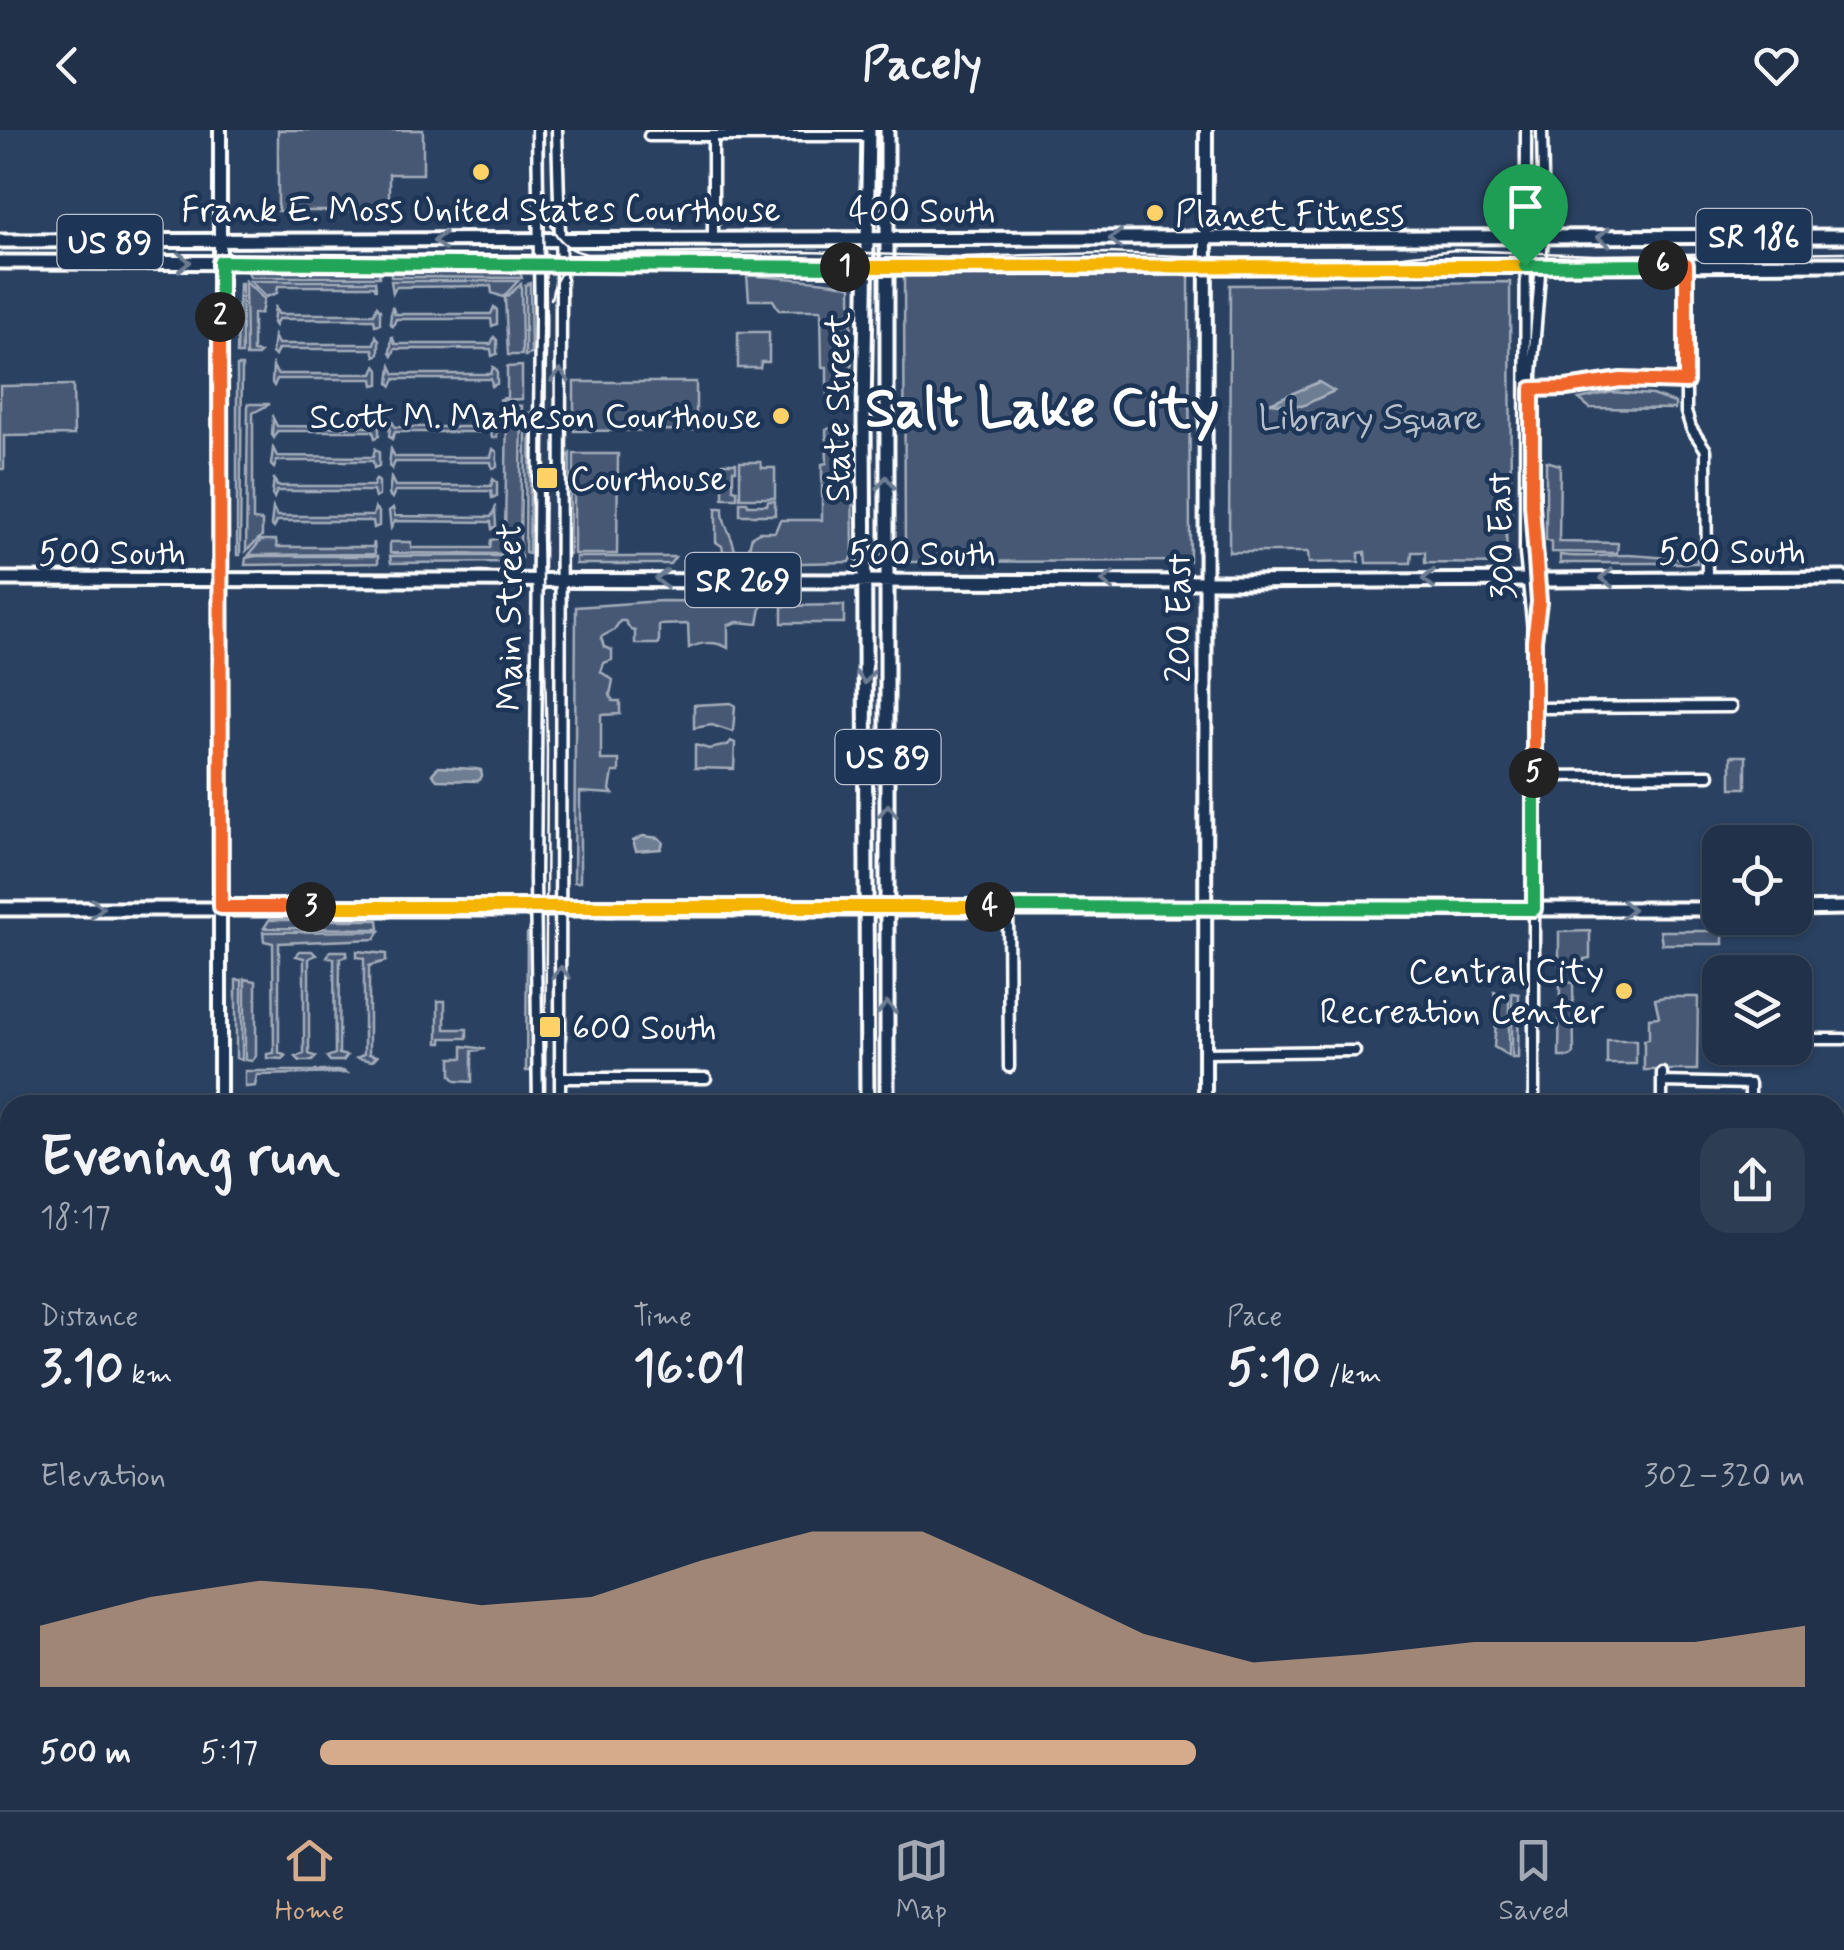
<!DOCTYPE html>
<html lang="en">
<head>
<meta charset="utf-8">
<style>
	:root { --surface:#203149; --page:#2d3d53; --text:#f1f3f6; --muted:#a2a9b4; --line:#3d4c61; --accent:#d6ab8b }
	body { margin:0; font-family:Mynerve,sans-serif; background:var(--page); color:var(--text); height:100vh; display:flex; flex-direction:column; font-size:38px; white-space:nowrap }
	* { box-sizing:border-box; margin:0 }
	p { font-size:32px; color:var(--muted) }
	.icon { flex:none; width:55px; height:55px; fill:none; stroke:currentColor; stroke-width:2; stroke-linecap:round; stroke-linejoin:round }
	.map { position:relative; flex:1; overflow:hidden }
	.panel { position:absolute; left:0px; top:965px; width:1845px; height:715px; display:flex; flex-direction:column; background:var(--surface); border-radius:30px 30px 0 0; box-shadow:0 2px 8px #0004,0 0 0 2px var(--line) }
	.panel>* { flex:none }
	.fabs { position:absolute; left:1702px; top:695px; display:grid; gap:20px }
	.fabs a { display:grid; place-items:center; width:110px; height:110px; border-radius:20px; background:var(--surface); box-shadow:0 2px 8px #0004,0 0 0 2px var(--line); font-size:50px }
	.pin { position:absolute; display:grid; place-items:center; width:85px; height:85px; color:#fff; margin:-102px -42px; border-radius:50% 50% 50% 0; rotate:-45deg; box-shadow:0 0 10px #0007 }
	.pin .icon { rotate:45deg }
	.km { position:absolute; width:50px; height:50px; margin:-25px; border-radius:50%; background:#222; color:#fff; font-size:28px; line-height:50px; text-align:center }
	.round { display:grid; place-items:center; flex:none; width:105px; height:105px; border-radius:30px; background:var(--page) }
	.summary { display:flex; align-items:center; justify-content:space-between; height:170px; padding:0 40px }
	h1 { font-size:55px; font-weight:700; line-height:75px }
	.stats { display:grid; grid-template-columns:repeat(3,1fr); gap:15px; height:170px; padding:10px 40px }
	.stats div { display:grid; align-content:center }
	.stats b { font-size:50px; font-weight:700 }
	.stats small { font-size:28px; font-weight:400 }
	.stats p { font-size:28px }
	.chart { height:280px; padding:20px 40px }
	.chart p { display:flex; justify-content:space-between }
	.chart svg { width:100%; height:180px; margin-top:10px; fill:var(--accent); opacity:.7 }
	ul { padding:0 40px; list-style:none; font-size:32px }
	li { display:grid; grid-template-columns:160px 120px 1fr; align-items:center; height:75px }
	li i { height:25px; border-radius:12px; background:var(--accent) }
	header { display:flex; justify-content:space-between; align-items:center; height:130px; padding:0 40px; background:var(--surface); font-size:45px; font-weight:700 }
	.dock { display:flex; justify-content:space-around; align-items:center; height:140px; border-top:2px solid var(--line); background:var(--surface); font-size:28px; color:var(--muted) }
	.dock a { display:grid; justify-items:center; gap:5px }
	.dock .selected { color:var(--accent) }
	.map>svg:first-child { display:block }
	.green { fill:#465975; stroke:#a2acba; stroke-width:2.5 }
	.water { fill:#6d7d92; stroke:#a7b1be; stroke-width:2.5 }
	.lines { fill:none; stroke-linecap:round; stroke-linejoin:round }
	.street-casing { stroke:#fff; stroke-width:15 }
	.secondary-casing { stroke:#fff; stroke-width:18 }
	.primary-casing { stroke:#fff; stroke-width:19 }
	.street { stroke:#1d3557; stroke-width:8 }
	.secondary { stroke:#1d3557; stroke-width:10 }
	.primary { stroke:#1d3557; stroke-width:11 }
	.tram { stroke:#fff; stroke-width:2.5 }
	.oneway { stroke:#6c7c92 }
	.split-1-casing { stroke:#fff; stroke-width:20 }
	.split-2-casing { stroke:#fff; stroke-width:20 }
	.split-3-casing { stroke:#fff; stroke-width:20 }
	.split-4-casing { stroke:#fff; stroke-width:20 }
	.split-5-casing { stroke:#fff; stroke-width:20 }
	.split-6-casing { stroke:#fff; stroke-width:20 }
	.split-7-casing { stroke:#fff; stroke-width:20 }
	.split-1 { stroke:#f5b400; stroke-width:12 }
	.split-2 { stroke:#22a559; stroke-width:12 }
	.split-3 { stroke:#f0652b; stroke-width:12 }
	.split-4 { stroke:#f5b400; stroke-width:12 }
	.split-5 { stroke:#22a559; stroke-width:12 }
	.split-6 { stroke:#f0652b; stroke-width:12 }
	.split-7 { stroke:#22a559; stroke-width:12 }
	.poi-dot { fill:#ffd166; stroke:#1d3557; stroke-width:4 }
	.labels { text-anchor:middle; stroke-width:9; stroke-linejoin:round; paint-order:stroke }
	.shield { fill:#1d3557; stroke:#bbc2cd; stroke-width:2.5 }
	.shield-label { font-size:32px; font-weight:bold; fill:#fff }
	.poi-label { font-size:35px; fill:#fff; stroke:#1d3557; text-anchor:start }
	.street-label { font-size:35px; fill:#fff; stroke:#1d3557 }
	.park-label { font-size:35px; fill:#b5bdc8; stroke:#1d3557 }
	.town-label { font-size:55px; font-weight:bold; fill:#fff; stroke:#1d3557 }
</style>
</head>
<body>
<header><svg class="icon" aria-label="back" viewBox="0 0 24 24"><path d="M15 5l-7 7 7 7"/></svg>Pacely<svg class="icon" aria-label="heart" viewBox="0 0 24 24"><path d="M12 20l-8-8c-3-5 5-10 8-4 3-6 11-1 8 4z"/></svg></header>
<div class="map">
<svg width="1844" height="1680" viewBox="0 0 1844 1680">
	<rect width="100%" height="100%" fill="#2a4161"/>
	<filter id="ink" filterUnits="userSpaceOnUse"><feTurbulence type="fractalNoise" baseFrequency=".01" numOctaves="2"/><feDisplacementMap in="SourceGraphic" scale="20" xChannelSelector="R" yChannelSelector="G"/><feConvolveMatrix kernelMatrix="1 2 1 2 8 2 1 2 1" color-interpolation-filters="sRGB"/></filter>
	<g filter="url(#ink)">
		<path class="green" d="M278 0H423V44H389V81H278Z
			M248 142H378L379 143V147H250Z
			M520 142 522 148 391 147V143Z
			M747 145C765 147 844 151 851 157L852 249 832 273 827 271V237H822L821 180H779L773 170H749Z
			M1189 145 1190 431 905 432 904 146Z
			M245 151 264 169 261 183 253 184V222L260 223 258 226H246Z
			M250 151H375L376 160 374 156H278L277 163 266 167Z
			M391 151H518L503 167 492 163 491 156 396 157 393 163Z
			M1510 152 1511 397H1506L1507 434 1425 433V422H1412L1411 433H1366L1365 422 1359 423V432L1309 433 1308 422H1229L1230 155Z
			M239 153H242V224H237Z
			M530 153 531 224 525 226V155Z
			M521 154 522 225H508L505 168Z
			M275 176 278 184H374L377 176 380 180V194L375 195 374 189H278L275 196 273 193Z
			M392 176 395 184H491L494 177 497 180V194L492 196 491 189H396L393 196 390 193Z
			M738 202H769V232H761L760 238H738Z
			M274 206 278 214H374L376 206 379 210V224L375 226 373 219H278L275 226 272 223Z
			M392 206 395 214H491L494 207 497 210V224L492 226 491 219H395L392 226 390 223Z
			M237 236H242L240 425H237Z
			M273 236 277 244H373L376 236 379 240V254L374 255 373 249H277L274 256 272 253Z
			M391 236 395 244H491L493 237 497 240V254L492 256 491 249H395L392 256 389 253Z
			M522 236V269L499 270 507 267V237Z
			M574 252H696V300L574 301Z
			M73 255 74 305 4 306V339H0V256Z
			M1612 262 1652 265 1675 273V279L1590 278 1579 269Z
			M248 274H270L253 283V390L262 391V406L246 421Z
			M499 274 522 276 520 421 505 407 507 277Z
			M526 283H531L529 424 525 423Z
			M273 288 277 296 373 297 376 289 379 292V306L375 308 373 301H277L274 308 272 305Z
			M391 289 395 297H491L493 289 497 293V307L492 308 491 302H395L392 309 389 306Z
			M832 297 852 323 853 425 850 432 754 434 748 422 752 406 759 402H775L780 390H822V334L827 333 826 300Z
			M273 318 277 326 373 327 375 319 379 322V336L374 338 373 331H277L274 338 271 335Z
			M391 319 395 327H491L493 319 497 322V337L492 338 491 332H395L392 339 389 336Z
			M570 324V424H567L565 330Z
			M574 324H618L617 424H574Z
			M1546 331 1560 335 1559 412 1618 413 1617 423 1552 422V413L1546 410Z
			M740 332H761L762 338H775V368H740Z
			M723 333H736V340H733V359L737 360V368H723Z
			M274 348 277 356H373L376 349 379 352V366L375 368 373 361H277L274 368 272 365Z
			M391 348 395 356H491L493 349 497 352V366L492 368 491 361H395L392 368 389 365Z
			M768 371H775V385H740V372H747L748 375H767Z
			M273 378 277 386H373L375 378 379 382V396L374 398 373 391H277L274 398 271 395Z
			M393 378 395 386 491 387 495 379 496 396 492 399 491 392 395 391 391 398 389 381Z
			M716 378H723C722 397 735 407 735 424H724L722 416 716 412Z
			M501 408 518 424 390 423V412H411V418H490L491 410Z
			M261 410H276L277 417H373L374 412 375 424 249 425Z
			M1560 425C1582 428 1605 425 1627 425 1647 425 1674 431 1697 427V433H1560Z
			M256 426H378V433L245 435 246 428Z
			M390 426H521V432L391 433Z
			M576 427H675L670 434H576Z
			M661 471 762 472 758 494 738 492 728 495V518C716 511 701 512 689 518L688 494 659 495V514H635V501L631 500 625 491H620L614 500 601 507 604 517 612 520V530L604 533 601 542 613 550 610 565 613 571H620V584L601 585V630H619V642H613L610 660 613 664 580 662V752H574L576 477Z
			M844 475V493H782V476Z
			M731 573 735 576 733 602 712 595 694 598V575Z
			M731 611 735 613 734 639 695 638V615L709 619 728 615Z
			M1731 626H1746V658H1731Z
			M269 790H378L379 799 264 798Z
			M380 801 375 809 279 813V923L286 926 283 929 267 928V924L274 923 273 813 264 811 263 802Z
			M530 801 533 802V941H526L527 804Z
			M1590 801V828L1584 829V837H1559V802Z
			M1660 801H1723V814H1662Z
			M299 821H312L316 825 309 828V924L316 927 312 931H300L296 927 304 924V828L296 826Z
			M330 821H347V826L340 828 339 924 347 926 343 931H330L327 927 335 924 334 828 327 827Z
			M357 821 386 824V831L369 836V924L377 926 372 931 357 928 364 924V828L357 827Z
			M245 849 256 851V926L252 931 245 930Z
			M236 850H242V930L236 928Z
			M1560 851 1573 853 1574 924 1570 927H1559Z
			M1494 862 1509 864V926L1494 917 1497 879Z
			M1512 863 1519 864 1518 928H1512Z
			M1664 867H1698L1697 940H1644V910L1649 909V888L1659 887 1655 869Z
			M445 871V899H467V908H442V913H438V871Z
			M1607 910H1636V934H1607Z
			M463 916 485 919 472 921V952L456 951 451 946V928H463Z
			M245 941H343L346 943 257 945 255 956 245 957Z"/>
		<path class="water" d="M1319 252 1334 261 1302 276 1270 273Z
			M438 637 476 639 481 640 482 646 478 651 437 650 432 644Z
			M643 706 659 708 663 712 661 719 636 721 633 711Z"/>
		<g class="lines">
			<defs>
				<path id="street" d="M537 0 540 190 535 748 538 975
					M557 0 561 140 560 975
					M1526 0 1525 424 1534 510V975
					M649 6H869
					M713 109V6
					M1686 135V282L1691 298 1706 320 1707 448
					M1532 259 1566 258 1611 250 1686 252
					M1536 499 1539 472 1532 375V244L1544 95 1542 0
					M1534 578 1731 577
					M1534 646 1709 645
					M1008 777 1009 937
					M1795 909H1844
					M1205 923 1355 921
					M560 948H706
					M1662 952 1750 954V975
					M1662 975V943
					M1835 1105H1844
					M383 1670V1680
					M1042 1670V1680
					M1370 1670V1680
					M1705 1670V1680
					M55 1680V1670
					M1534 1680V1670"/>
				<path id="secondary" d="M220 975V0
					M1205 975 1206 0
					M0 1094H10
					M0 1118H10
					M1835 1433H1844
					M0 1436H10
					M549 1670V1680
					M1204 1670V1680
					M210 1680V1670
					M224 1680 225 1670"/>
				<path id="primary" d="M0 111 1844 106
					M0 132 733 134 904 138 1844 134
					M0 449 1229 452 1844 448
					M0 779H1720
					M1795 779 1844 778
					M867 975 864 282 869 0
					M887 975V0
					M867 1670V1680
					M888 1670V1680"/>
			</defs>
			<use href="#street" class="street-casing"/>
			<use href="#secondary" class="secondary-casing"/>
			<use href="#primary" class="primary-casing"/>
			<use href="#street" class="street"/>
			<use href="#secondary" class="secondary"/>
			<use href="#primary" class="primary"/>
			<path class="tram" d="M544 0 542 404 547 620 545 975
				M544 58C546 90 553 117 587 124L808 122 961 127 1109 123 1229 128H1385L1455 120 1595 125 1844 122
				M551 169C556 141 568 129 596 126
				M0 1109H10"/>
		</g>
		<defs><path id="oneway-chevron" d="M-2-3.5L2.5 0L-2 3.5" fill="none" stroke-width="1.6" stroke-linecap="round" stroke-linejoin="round" transform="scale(2.5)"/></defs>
		<g class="oneway">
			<use href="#oneway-chevron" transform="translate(1604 107) rotate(179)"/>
			<use href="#oneway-chevron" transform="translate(1116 109) rotate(180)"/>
			<use href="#oneway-chevron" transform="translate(440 111) rotate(179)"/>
			<use href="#oneway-chevron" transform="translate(184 132)"/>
			<use href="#oneway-chevron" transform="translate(560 246) rotate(-89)"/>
			<use href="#oneway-chevron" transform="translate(886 353) rotate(-90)"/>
			<use href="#oneway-chevron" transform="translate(1607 448) rotate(180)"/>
			<use href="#oneway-chevron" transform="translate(662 449) rotate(-179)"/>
			<use href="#oneway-chevron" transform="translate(1429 449) rotate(179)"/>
			<use href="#oneway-chevron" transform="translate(1108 451) rotate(-180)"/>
			<use href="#oneway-chevron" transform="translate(865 547) rotate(89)"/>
			<use href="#oneway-chevron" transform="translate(888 681) rotate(-89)"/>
			<use href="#oneway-chevron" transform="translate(97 778)"/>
			<use href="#oneway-chevron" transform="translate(1627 779)"/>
			<use href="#oneway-chevron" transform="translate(561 843) rotate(-90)"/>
			<use href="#oneway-chevron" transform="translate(887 878) rotate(-90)"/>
		</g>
	</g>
	<g class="lines" filter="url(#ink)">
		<defs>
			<path id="split-1" d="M845 137 1525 136"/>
			<path id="split-2" d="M220 187V132L845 137"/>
			<path id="split-3" d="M220 187 221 777H311"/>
			<path id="split-4" d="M311 777H990"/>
			<path id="split-5" d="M990 777 1534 779V643"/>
			<path id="split-6" d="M1534 643V510L1539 472 1532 375V259L1566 258 1621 250 1686 252V134L1663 135"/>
			<path id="split-7" d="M1525 136 1663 135"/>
		</defs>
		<use href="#split-1" class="split-1-casing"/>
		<use href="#split-2" class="split-2-casing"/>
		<use href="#split-3" class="split-3-casing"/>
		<use href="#split-4" class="split-4-casing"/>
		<use href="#split-5" class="split-5-casing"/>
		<use href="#split-6" class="split-6-casing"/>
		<use href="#split-7" class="split-7-casing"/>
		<use href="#split-1" class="split-1"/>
		<use href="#split-2" class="split-2"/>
		<use href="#split-3" class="split-3"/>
		<use href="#split-4" class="split-4"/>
		<use href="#split-5" class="split-5"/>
		<use href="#split-6" class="split-6"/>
		<use href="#split-7" class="split-7"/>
	</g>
	<g class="poi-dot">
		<circle cx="481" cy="42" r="10"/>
		<circle cx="1155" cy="83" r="10"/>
		<circle cx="781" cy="286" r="10"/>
		<rect x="535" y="336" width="24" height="24" rx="5"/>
		<circle cx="1624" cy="861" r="10"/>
		<rect x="538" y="885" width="24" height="24" rx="5"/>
	</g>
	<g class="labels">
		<g class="shield">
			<rect x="1696.5" y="79" width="115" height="54" rx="8"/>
			<rect x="57.5" y="85" width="105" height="54" rx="8"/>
			<rect x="685.5" y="423" width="115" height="54" rx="8"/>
			<rect x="835.5" y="600" width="105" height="54" rx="8"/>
		</g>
		<g class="shield-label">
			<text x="1754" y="117">SR 186</text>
			<text x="110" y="123">US 89</text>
			<text x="743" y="461">SR 269</text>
			<text x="888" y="638">US 89</text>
		</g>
		<g class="poi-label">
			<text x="481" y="91" text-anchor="middle">Frank E. Moss United States Courthouse</text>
			<text x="1175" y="95">Planet Fitness</text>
			<text x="761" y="298" text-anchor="end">Scott M. Matheson Courthouse</text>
			<text x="570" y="360">Courthouse</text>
			<text x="1604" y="853" text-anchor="end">Central City<tspan x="1604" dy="40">Recreation Center</tspan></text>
			<text x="572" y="909">600 South</text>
		</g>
		<g class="street-label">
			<text x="922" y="92">400 South</text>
			<text transform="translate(837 277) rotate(-90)" y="12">State Street</text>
			<text transform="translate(1500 406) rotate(-92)" y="12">300 East</text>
			<text x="1732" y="433">500 South</text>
			<text x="112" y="434">500 South</text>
			<text x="922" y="435">500 South</text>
			<text transform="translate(509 487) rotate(-90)" y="12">Main Street</text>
			<text transform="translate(1178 488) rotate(-90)" y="12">200 East</text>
		</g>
		<g class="park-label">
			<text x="1370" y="299">Library Square</text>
		</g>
		<g class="town-label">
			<text x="1042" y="296">Salt Lake City</text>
		</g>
	</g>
</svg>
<div class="fabs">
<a><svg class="icon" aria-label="locate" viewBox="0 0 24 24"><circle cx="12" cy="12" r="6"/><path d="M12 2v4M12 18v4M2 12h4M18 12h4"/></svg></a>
<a><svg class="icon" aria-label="layers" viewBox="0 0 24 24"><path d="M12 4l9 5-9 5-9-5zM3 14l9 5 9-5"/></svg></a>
</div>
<div class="pin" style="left:1525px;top:136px;background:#1e9e55"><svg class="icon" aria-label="arrive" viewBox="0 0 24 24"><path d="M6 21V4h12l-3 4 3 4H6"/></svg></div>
<b class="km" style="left:845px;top:137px">1</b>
<b class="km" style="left:220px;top:187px">2</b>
<b class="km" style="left:311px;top:777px">3</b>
<b class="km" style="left:990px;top:777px">4</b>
<b class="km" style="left:1534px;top:643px">5</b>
<b class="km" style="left:1663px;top:135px">6</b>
<section class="panel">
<div class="summary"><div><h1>Evening run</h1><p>18:17</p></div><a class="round"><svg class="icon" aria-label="share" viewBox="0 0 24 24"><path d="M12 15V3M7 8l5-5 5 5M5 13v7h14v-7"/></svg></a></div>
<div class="stats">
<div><p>Distance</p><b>3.10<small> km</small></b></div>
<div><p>Time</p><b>16:01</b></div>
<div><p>Pace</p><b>5:10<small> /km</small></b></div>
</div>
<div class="chart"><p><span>Elevation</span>302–320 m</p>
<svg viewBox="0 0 160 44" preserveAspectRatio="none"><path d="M0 44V29L10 22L20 18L30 20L40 24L50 22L60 13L70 6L80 6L90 18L100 31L110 38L120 36L130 33L140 33L150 33L160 29V44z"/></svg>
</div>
<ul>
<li><b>500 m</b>5:17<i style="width:59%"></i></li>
</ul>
</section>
</div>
<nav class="dock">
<a class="selected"><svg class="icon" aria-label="home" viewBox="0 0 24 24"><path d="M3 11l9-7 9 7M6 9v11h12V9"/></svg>Home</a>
<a><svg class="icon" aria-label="map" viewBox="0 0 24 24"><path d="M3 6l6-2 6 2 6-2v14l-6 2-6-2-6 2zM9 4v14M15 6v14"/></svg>Map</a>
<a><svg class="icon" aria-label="saved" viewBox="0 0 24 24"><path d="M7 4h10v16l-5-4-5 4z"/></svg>Saved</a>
</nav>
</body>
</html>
